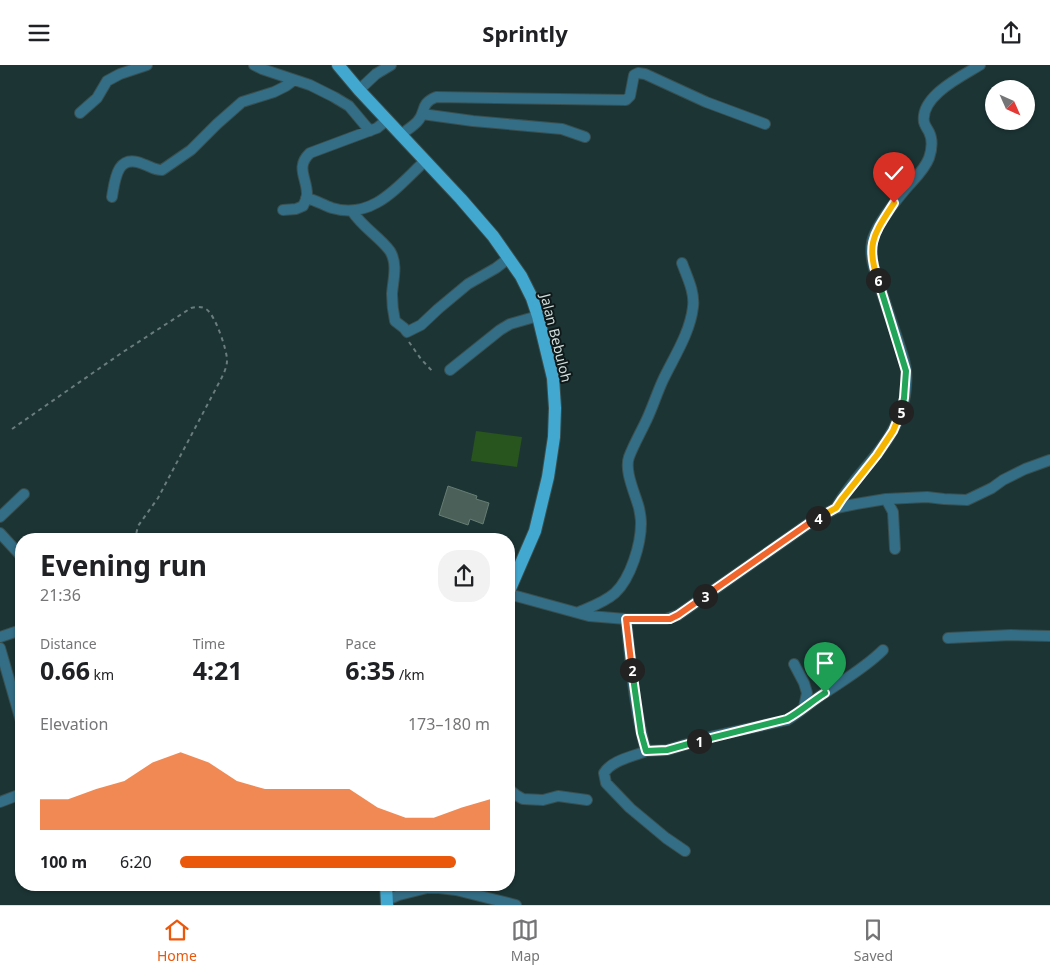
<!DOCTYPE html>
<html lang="en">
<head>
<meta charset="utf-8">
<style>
	:root { --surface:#fff; --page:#f2f2f2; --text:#202124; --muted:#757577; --line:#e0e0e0; --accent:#ea580c }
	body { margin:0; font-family:"Noto Sans",sans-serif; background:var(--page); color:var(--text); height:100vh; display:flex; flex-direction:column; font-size:19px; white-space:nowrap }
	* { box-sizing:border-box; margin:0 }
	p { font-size:16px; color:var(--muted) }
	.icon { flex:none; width:28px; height:28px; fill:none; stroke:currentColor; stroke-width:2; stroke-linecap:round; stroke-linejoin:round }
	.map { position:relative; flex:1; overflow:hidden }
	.side { position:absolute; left:15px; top:468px; width:500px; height:358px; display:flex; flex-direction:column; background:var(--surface); border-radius:20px; box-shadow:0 1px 4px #0004 }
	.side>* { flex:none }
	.needle { width:32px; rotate:135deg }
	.buttons { position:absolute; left:985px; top:15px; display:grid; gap:10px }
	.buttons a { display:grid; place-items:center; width:50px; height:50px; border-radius:50%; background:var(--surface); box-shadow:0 1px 4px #0004; font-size:25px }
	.pin { position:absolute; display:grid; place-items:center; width:42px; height:42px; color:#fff; margin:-51px -21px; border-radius:50% 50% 50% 0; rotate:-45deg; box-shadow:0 0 5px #0007 }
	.pin .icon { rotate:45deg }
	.km { position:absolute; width:25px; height:25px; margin:-12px; border-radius:50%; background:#222; color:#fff; font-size:14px; line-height:25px; text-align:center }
	.round { display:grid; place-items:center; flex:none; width:52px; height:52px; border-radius:20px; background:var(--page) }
	.overview { display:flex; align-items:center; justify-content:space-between; height:85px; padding:0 25px }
	h1 { font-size:28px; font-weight:700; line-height:38px }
	.figures { display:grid; grid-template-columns:repeat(3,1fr); gap:8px; height:85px; padding:5px 25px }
	.figures div { display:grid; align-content:center }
	.figures b { font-size:25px; font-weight:700 }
	.figures small { font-size:14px; font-weight:400 }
	.figures p { font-size:14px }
	.chart { height:140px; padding:10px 25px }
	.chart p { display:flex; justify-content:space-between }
	.chart svg { width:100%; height:90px; margin-top:5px; fill:var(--accent); opacity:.7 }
	ul { padding:0 25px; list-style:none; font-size:16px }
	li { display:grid; grid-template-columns:80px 60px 1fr; align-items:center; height:38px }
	li i { height:12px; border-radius:6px; background:var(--accent) }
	header { display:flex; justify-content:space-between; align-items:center; height:65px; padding:0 25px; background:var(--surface); font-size:22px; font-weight:700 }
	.dock { display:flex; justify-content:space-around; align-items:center; height:70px; border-top:1px solid var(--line); background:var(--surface); font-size:14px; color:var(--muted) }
	.dock a { display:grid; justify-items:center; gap:2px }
	.dock .active { color:var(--accent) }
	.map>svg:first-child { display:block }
	.green { fill:#28541e }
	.building { fill:#4a6058; stroke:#667d74 }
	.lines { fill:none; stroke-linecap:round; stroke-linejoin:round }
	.minor-casing { stroke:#394f4f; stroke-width:12 }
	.major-casing { stroke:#394f4f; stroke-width:14 }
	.path { stroke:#697d7d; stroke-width:2; stroke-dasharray:4 4; stroke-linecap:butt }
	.minor { stroke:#336e86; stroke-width:10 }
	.major { stroke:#43a8d0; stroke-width:12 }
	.split-1-casing { stroke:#fff; stroke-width:10 }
	.split-2-casing { stroke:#fff; stroke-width:10 }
	.split-3-casing { stroke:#fff; stroke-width:10 }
	.split-4-casing { stroke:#fff; stroke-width:10 }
	.split-5-casing { stroke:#fff; stroke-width:10 }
	.split-6-casing { stroke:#fff; stroke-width:10 }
	.split-7-casing { stroke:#fff; stroke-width:10 }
	.split-1 { stroke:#22a559; stroke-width:6 }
	.split-2 { stroke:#22a559; stroke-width:6 }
	.split-3 { stroke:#f0652b; stroke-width:6 }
	.split-4 { stroke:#f0652b; stroke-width:6 }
	.split-5 { stroke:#f5b400; stroke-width:6 }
	.split-6 { stroke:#22a559; stroke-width:6 }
	.split-7 { stroke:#f5b400; stroke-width:6 }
	.labels { text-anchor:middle; stroke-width:4; stroke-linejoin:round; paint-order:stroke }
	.street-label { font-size:14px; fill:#d1dfdf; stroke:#0f1919 }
</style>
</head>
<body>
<header><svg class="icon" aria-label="menu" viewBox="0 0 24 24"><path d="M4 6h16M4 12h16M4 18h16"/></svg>Sprintly<svg class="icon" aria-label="share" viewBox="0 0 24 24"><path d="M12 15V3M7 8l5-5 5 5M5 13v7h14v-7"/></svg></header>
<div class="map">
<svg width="1050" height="840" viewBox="0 0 1050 840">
	<rect width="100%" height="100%" fill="#1c3434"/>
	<path class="green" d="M476 366 522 372 517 402 471 396Z"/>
	<path class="building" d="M448 421 477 431 476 434 489 438 483 459 470 454 468 460 439 450Z"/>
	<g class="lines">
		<defs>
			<path id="minor" d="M254 0 262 4 310 20 334 32 349 41 370 66
				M359 25 376 9 391 0
				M80 48 97 33 107 16 120 9 147 0
				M422 49 473 56 562 64 585 72
				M400 70C406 66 412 62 417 57 427 47 419 39 436 32L626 35 630 31 634 10 638 8 645 9 706 37 765 59
				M112 132C115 114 117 88 143 99 150 101 154 105 162 105L191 85 217 59 242 37 274 27 286 21 294 15
				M306 133C316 135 323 140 332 143 373 155 398 121 425 96
				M283 145 296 144 303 141C305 137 307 133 307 129 307 113 295 102 310 88L377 63 387 55
				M352 146C363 163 379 171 390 186 398 199 393 215 392 229 392 238 393 247 395 256L404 263 407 267 421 260 438 244 468 219 496 203 509 193
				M450 305 500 265 510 259 538 251
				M886 434 893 447 895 484
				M836 443C858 403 896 381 905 331 906 323 907 313 906 305 905 296 902 288 899 279 893 261 887 243 881 225 876 209 869 194 872 177 875 162 894 138 904 126 913 115 924 106 929 93 932 84 933 75 929 67 927 63 925 61 924 57 920 31 962 11 980 0
				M0 452 24 429
				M0 468 21 491
				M509 529 589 551 626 554H666L678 550 808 459 836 443 856 439 886 434 927 432 944 434 967 435 992 423 1003 415 1025 404 1050 395
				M579 547C591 542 605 537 615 528 631 513 641 479 641 458 641 453 640 448 639 443 635 428 624 406 629 392 634 379 641 367 647 354 653 341 657 328 663 315 674 292 690 268 693 242 695 227 687 212 682 198
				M626 554C631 598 634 643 646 686L667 685 714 671 787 655C797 649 806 641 816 634 838 618 863 605 883 585
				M0 572 21 565
				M948 573 1011 570 1050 571
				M0 583 21 656
				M794 599 804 618 807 628 804 642
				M646 686C632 692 612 695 604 708L606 718 630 743 666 773 685 786
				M509 724 516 730 523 734 543 735 558 731 587 735
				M0 737 21 729
				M387 835 399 830 427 823H439L456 825 516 840"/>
			<path id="major" d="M338 0 359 25 461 134 493 171 521 211 532 233 538 251 553 313 555 343 554 372 548 412 535 466 509 526
				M386 819 387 840"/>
		</defs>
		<use href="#minor" class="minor-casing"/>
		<use href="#major" class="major-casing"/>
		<path class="path" d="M409 277 421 294 434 308
			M12 364 123 287 191 243C196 242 201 241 206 244 215 249 227 285 227 295 227 302 224 308 221 314L158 433 138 461 135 474"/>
		<use href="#minor" class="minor"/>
		<use href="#major" class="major"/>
	</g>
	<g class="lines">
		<defs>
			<path id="split-1" d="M699 676 787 654C800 647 812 636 825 628"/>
			<path id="split-2" d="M632 605 641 668 646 686 667 685 699 676"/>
			<path id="split-3" d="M632 605 626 554H670L678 550 705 531"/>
			<path id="split-4" d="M705 531 808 459 818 453"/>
			<path id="split-5" d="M818 453 836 443 842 434 877 390 893 366 901 347"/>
			<path id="split-6" d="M878 215 906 306 904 333 901 347"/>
			<path id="split-7" d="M878 215C865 178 875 168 894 138"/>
		</defs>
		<use href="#split-1" class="split-1-casing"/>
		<use href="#split-2" class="split-2-casing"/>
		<use href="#split-3" class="split-3-casing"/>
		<use href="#split-4" class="split-4-casing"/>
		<use href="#split-5" class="split-5-casing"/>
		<use href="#split-6" class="split-6-casing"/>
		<use href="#split-7" class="split-7-casing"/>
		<use href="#split-1" class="split-1"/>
		<use href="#split-2" class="split-2"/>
		<use href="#split-3" class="split-3"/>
		<use href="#split-4" class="split-4"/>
		<use href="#split-5" class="split-5"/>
		<use href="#split-6" class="split-6"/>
		<use href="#split-7" class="split-7"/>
	</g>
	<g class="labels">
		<g class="street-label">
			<text transform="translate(556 273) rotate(76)" y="5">Jalan Bebuloh</text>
		</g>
	</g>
</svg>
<div class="buttons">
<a><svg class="needle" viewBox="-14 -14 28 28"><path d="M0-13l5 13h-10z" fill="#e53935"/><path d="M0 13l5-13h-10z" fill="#757577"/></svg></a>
</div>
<div class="pin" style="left:825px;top:628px;background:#1e9e55"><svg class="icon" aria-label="arrive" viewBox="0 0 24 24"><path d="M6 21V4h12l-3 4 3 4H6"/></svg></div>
<div class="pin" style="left:894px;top:138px;background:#d93025"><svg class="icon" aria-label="check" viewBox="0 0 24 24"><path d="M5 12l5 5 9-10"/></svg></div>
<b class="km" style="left:699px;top:676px">1</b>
<b class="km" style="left:632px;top:605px">2</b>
<b class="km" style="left:705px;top:531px">3</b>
<b class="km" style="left:818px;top:453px">4</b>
<b class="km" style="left:901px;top:347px">5</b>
<b class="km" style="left:878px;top:215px">6</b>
<section class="side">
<div class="overview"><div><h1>Evening run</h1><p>21:36</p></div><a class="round"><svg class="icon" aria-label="share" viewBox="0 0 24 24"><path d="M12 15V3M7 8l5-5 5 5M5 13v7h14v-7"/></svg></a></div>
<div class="figures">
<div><p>Distance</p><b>0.66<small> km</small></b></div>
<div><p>Time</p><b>4:21</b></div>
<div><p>Pace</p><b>6:35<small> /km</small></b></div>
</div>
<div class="chart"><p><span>Elevation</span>173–180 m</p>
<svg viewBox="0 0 160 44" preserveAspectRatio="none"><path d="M0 44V29L10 29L20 24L30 20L40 11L50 6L60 11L70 20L80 24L90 24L100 24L110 24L120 33L130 38L140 38L150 33L160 29V44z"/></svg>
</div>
<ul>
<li><b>100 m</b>6:20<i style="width:89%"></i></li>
</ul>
</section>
</div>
<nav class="dock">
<a class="active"><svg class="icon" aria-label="home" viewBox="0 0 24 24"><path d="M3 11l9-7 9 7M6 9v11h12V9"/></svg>Home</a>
<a><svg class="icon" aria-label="map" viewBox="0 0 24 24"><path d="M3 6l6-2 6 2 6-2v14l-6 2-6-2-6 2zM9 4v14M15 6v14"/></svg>Map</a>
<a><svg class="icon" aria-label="saved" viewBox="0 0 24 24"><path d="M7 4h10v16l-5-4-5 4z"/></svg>Saved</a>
</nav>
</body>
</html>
